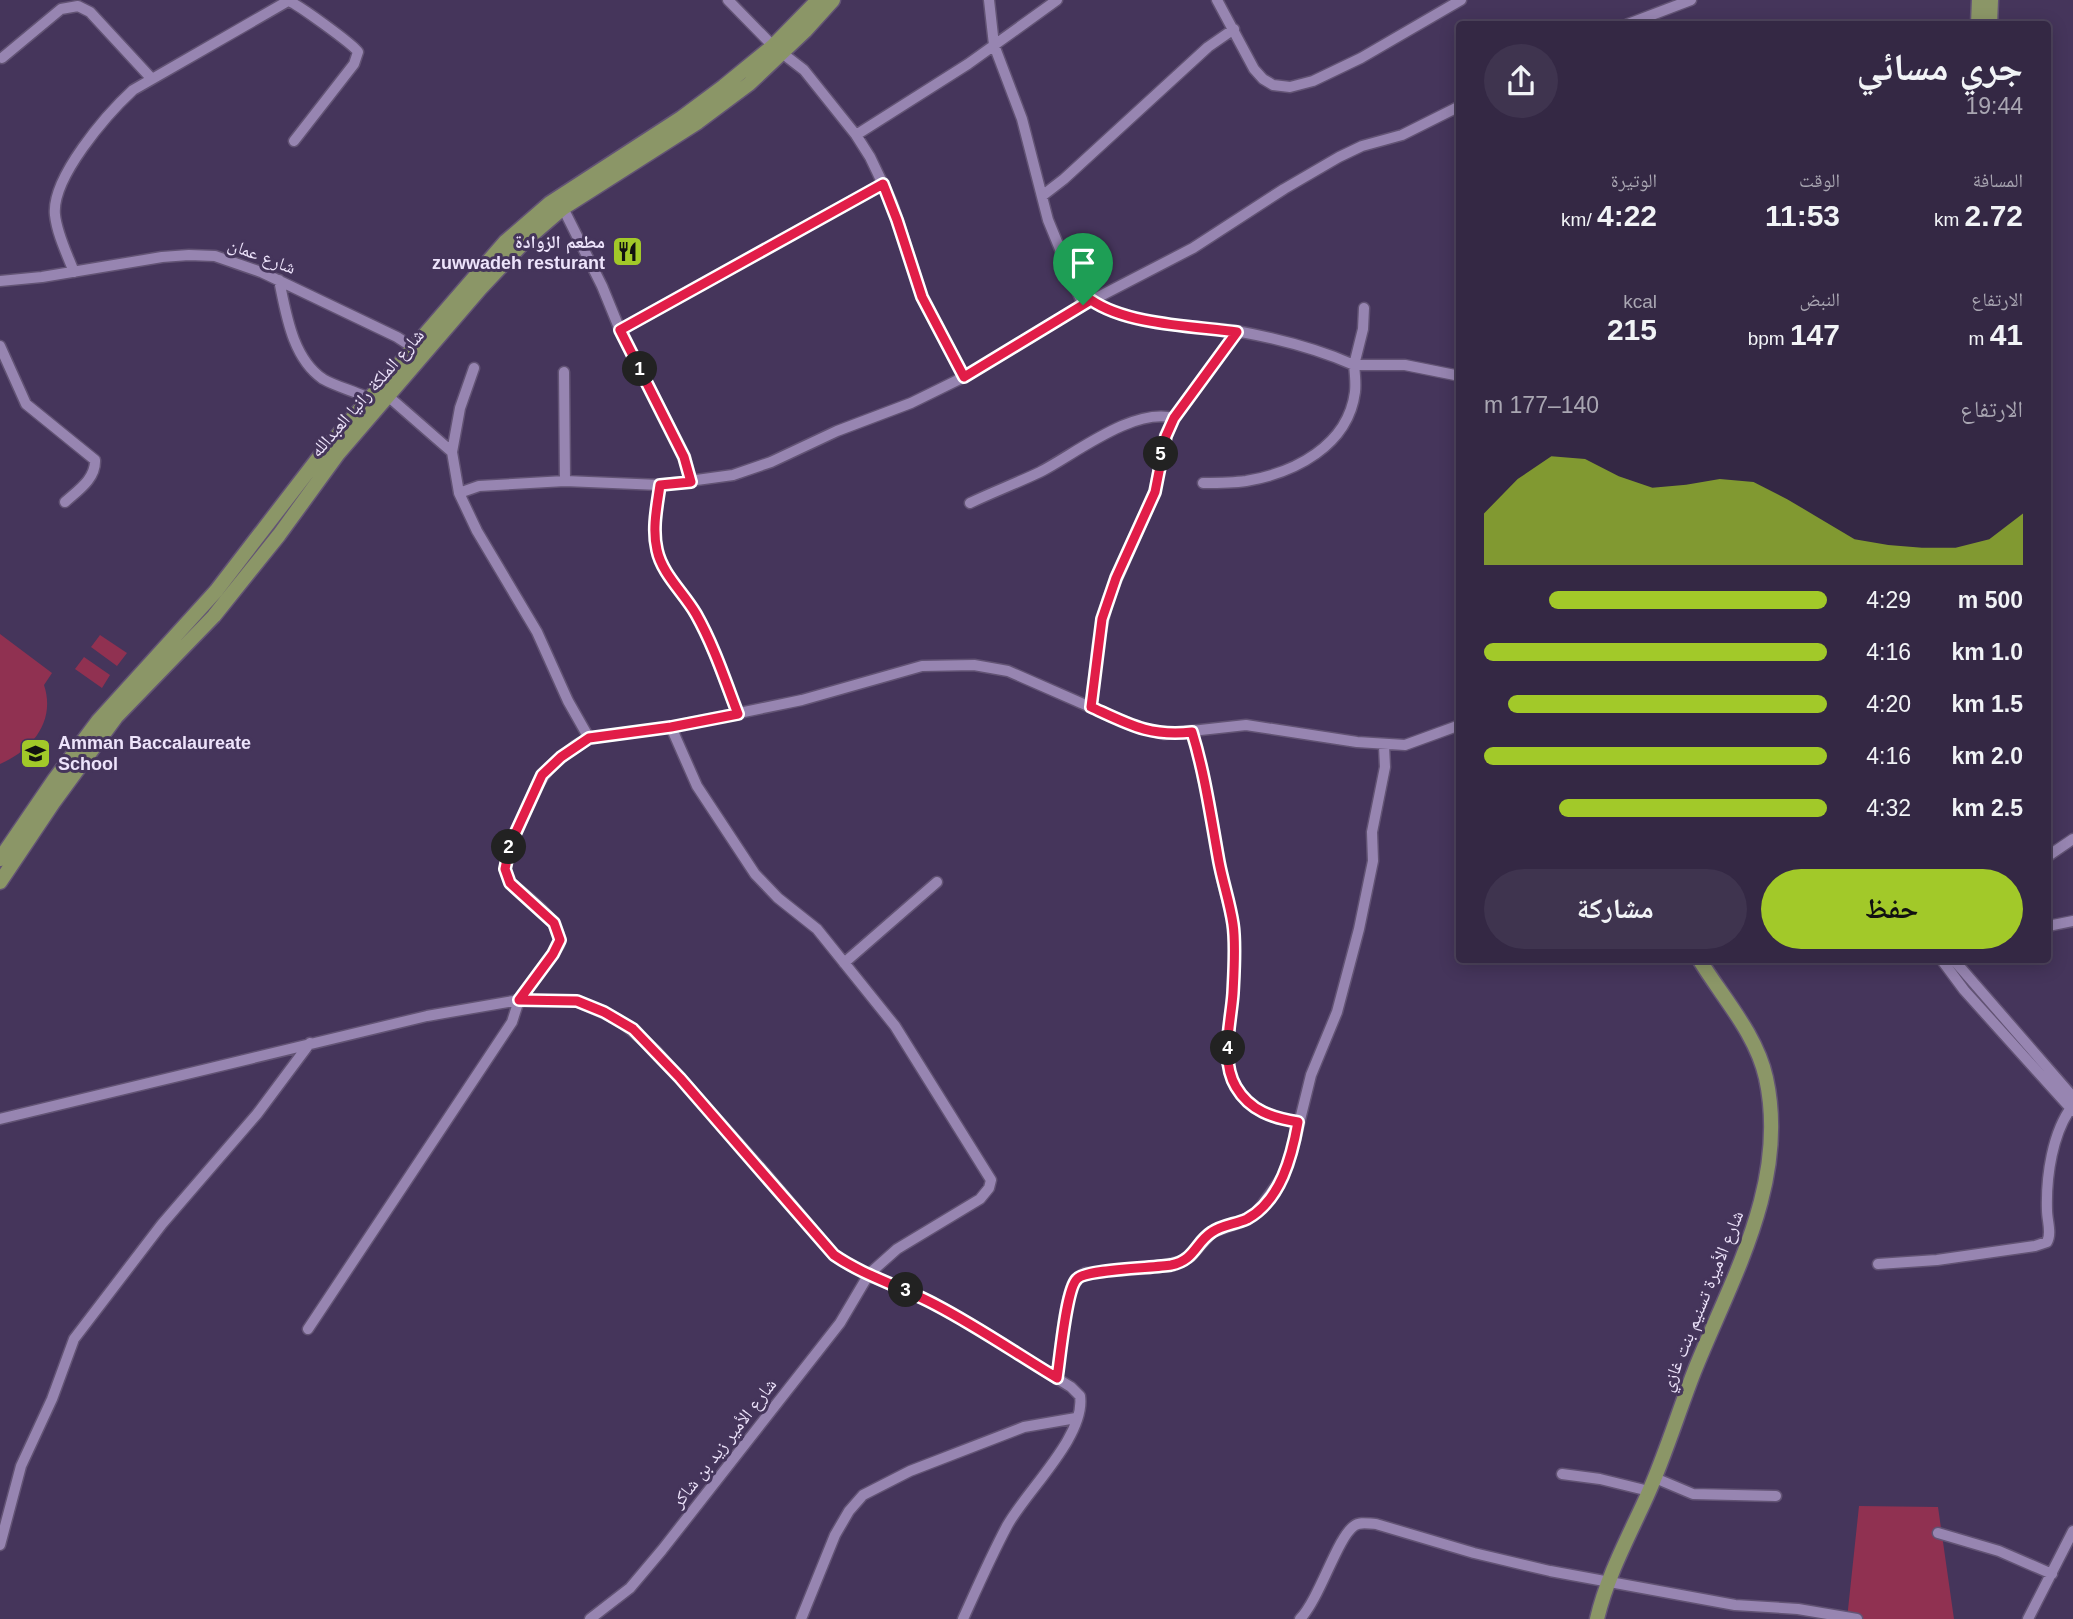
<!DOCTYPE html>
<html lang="ar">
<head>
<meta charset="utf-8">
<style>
	:root { --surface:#342844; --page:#3f344f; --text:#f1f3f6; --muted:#a9a6b2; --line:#4e445d; --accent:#a2c929 }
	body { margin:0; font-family:Helvetica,"Noto Naskh Arabic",sans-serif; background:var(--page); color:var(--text); direction:rtl; height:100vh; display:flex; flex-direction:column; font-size:26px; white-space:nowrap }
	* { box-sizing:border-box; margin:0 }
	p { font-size:23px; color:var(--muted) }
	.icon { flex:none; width:38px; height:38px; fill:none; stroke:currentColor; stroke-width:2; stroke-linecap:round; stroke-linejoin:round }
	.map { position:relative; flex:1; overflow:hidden; direction:ltr }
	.drawer { position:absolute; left:1456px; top:21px; width:595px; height:942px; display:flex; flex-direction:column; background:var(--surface); border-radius:7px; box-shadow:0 4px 18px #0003,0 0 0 2px var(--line); direction:rtl }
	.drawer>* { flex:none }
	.pin { position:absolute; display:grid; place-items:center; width:60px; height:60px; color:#fff; margin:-72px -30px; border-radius:50% 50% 50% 0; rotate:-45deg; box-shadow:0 0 7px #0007 }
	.pin .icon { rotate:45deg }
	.km { position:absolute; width:35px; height:35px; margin:-18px; border-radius:50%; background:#222; color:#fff; font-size:19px; line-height:35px; text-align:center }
	.round { display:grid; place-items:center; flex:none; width:74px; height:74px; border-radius:37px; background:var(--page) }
	.headline { display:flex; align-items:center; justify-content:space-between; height:119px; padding:0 28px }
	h1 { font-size:38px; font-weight:800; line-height:52px }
	.stats { display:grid; grid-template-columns:repeat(3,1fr); gap:10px; height:119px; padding:7px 28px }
	.stats div { display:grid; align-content:center }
	.stats b { font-size:30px; font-weight:800 }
	.stats small { font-size:19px; font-weight:400 }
	.stats p { font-size:19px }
	.chart { height:196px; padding:14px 28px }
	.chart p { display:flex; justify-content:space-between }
	.chart svg { width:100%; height:126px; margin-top:7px; fill:var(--accent); opacity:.7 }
	.button { display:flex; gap:14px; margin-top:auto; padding:14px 28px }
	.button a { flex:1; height:80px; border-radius:42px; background:var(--accent); color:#111; font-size:28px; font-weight:800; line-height:80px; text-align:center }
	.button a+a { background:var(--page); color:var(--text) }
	ul { padding:0 28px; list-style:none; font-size:23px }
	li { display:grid; grid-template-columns:112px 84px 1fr; align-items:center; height:52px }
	li i { height:18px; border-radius:9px; background:var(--accent) }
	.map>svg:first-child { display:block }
	.green { fill:#903151 }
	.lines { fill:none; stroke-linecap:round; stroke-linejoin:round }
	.minor-casing { stroke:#625374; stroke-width:13 }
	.major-casing { stroke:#625374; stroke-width:17 }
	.minor { stroke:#9785b1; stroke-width:10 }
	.major { stroke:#8b9667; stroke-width:14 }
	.route-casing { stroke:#fff; stroke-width:14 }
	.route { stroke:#e11d48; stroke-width:9 }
	.labels { text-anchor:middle; stroke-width:6; stroke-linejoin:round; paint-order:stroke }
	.poi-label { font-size:18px; font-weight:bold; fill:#ede3fb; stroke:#45355b; text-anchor:end }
	.street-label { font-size:18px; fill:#ede3fb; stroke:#45355b }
</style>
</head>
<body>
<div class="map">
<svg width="2073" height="1619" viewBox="0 0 2073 1619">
	<rect width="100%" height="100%" fill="#45355b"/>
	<path class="green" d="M0 634 52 673 44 685C56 721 32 750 0 764Z
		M100 635 127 653 117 666 91 647Z
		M84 657 110 675 102 688 75 669Z
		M1859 1506 1938 1507 1954 1619H1847Z"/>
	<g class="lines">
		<defs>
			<path id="minor" d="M728 0 773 46 804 70 856 135 870 157 892 203 922 297 964 377
				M989 0 994 45 1022 119 1048 220 1083 305
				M1217 0 1254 69 1263 79 1273 85 1290 87 1313 81 1361 58 1461 0
				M1628 24 1691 0
				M2 58 61 9 78 6 90 12 151 78
				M856 135 968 64 1057 0
				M1042 196 1064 179 1208 47 1234 29
				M563 208 602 286 620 330 685 457 691 482
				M74 272C67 254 57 234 55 215 51 178 107 114 133 90L288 1C295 2 354 45 358 52L354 64 294 141
				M279 280C286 313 292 358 323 379 335 386 351 390 364 396
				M0 281 42 277 162 257 189 255 215 256 261 272 397 337 414 348
				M1091 300C1131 328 1189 324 1236 331 1275 338 1318 349 1354 365 1355 374 1356 383 1355 392 1348 446 1294 473 1246 481 1232 483 1217 483 1203 483
				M1364 308 1363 329 1354 365H1405L1460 376
				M620 330 883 184
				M0 346 26 404 95 460C96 479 77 491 65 502
				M564 372 565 481
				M389 397 452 452 459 493 477 531 537 632 568 701 589 738
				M452 452 460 408 474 368
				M660 485C657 506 653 529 657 550 662 574 684 593 696 614 714 646 724 680 738 714
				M459 493 479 486 565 481 660 485 733 475 771 462 837 431 911 403 964 377 1083 305 1193 248 1284 189 1339 157 1362 146 1402 135 1460 106
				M970 503C993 492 1017 483 1040 472 1075 454 1133 407 1174 418L1237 332
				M1091 707 1098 644 1108 599 1155 492 1165 436 1174 418
				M1192 732C1205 776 1212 822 1220 867 1223 886 1230 905 1233 924 1236 942 1234 974 1233 993 1231 1023 1220 1060 1236 1087 1250 1111 1273 1118 1298 1122
				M2048 856 2073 839
				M2048 926 2073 921
				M1941 959 1964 990 2073 1111
				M1953 959 2073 1097
				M844 963 937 882
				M0 1119 427 1016 519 1000 577 1001 619 1020 656 1051 764 1172 834 1255C864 1277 903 1288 936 1305 983 1329 1026 1360 1071 1387L1080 1396C1086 1436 1026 1491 1007 1526 991 1556 977 1588 963 1619
				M1878 1264 1937 1260 2035 1246 2047 1242C2052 1233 2047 1221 2047 1210 2046 1177 2052 1132 2073 1105
				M308 1329 512 1022 519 1000 559 945C564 922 526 896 510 883L505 869 507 854 536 787 550 767 575 746 589 738 671 727 802 700 922 666 974 665 1008 671 1129 724 1164 734 1246 725 1357 742 1405 745 1460 725
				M1057 1379C1060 1355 1064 1304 1073 1284 1075 1278 1080 1276 1085 1273L1151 1268 1182 1261 1191 1256 1212 1232 1241 1222 1257 1212 1283 1176 1293 1148 1311 1075 1337 1012 1359 929 1373 861 1372 832 1385 767 1384 746
				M1562 1474 1600 1479 1649 1491
				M1655 1478 1693 1494 1776 1496
				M1938 1533 1999 1551 2052 1574
				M0 1545 21 1466 52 1399 74 1339 162 1224 257 1114 310 1043
				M590 1619 630 1588 662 1550 840 1323 869 1274 897 1249 980 1199 989 1188 991 1180 895 1026 817 929 778 898 755 874 697 786 671 727
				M801 1619 835 1535 849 1511 863 1495 910 1471 1024 1427 1076 1418
				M1300 1619C1320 1598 1337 1538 1354 1526 1360 1521 1369 1524 1376 1524L1474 1553 1550 1571 1735 1605 1798 1609 1857 1619
				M2028 1619 2073 1531"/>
			<path id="major" d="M1978 24 1979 0
				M1990 24 1991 0
				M0 859 54 780 98 721 216 591 323 452 505 242 550 203 681 118 724 86 773 46 818 0
				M0 882 53 803 116 717 214 616 279 535 338 454 480 289 526 240 563 208 698 122 749 84 805 31 833 0
				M1597 1619C1607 1576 1629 1536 1647 1496 1665 1456 1678 1413 1694 1372 1731 1279 1789 1183 1766 1078 1756 1033 1722 997 1699 959"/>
		</defs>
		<use href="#minor" class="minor-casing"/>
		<use href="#major" class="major-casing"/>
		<use href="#minor" class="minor"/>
		<use href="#major" class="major"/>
	</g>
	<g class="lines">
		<defs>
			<path id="route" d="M883 184 897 220 922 297 964 377 1091 300C1127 325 1193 326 1237 332L1174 418 1166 436 1155 492 1116 578 1102 619 1091 707C1128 724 1150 737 1192 732 1205 774 1211 818 1219 862 1223 883 1230 903 1233 924 1236 944 1234 973 1233 993 1231 1023 1220 1060 1236 1087 1250 1111 1273 1118 1298 1122 1292 1156 1281 1200 1247 1219 1236 1224 1222 1225 1212 1232 1195 1243 1195 1260 1171 1265 1153 1268 1085 1269 1077 1279 1066 1289 1060 1360 1057 1378 1017 1354 978 1327 936 1305 903 1287 864 1276 834 1255L680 1078 633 1029 604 1012 577 1001 519 1000 553 954 560 940 554 923 510 883 505 869 510 845 542 775 561 757 589 738 671 727 738 714C725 680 714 646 696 614 684 593 662 574 657 550 652 529 657 506 660 485L691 482 684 457 620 330Z"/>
		</defs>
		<use href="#route" class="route-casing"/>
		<use href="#route" class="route"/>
	</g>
	<defs>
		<symbol id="restaurant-square" viewBox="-11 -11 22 22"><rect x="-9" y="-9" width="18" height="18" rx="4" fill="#a2c929" stroke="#45355b"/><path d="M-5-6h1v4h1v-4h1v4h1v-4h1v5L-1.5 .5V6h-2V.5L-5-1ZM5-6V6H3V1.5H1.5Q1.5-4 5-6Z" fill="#111"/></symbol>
		<symbol id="school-square" viewBox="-11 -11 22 22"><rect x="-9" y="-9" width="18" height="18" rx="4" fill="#a2c929" stroke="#45355b"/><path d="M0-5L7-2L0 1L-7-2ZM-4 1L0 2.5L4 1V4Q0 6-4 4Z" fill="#111"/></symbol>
	</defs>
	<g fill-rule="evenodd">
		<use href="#restaurant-square" x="610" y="234" width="35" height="35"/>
		<use href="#school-square" x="18" y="736" width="35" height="35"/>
	</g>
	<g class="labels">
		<g class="poi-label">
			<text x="605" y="248">مطعم الزوادة<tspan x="605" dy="21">zuwwadeh resturant</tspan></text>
			<text x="58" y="749" text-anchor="start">Amman Baccalaureate<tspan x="58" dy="21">School</tspan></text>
		</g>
		<g class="street-label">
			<text transform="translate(262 256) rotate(21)" y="6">شارع عمان</text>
			<text transform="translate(367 393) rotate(-49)" y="6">شارع الملكة رانيا العبدالله</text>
			<text transform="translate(1702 1301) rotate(-68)" y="6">شارع الأميرة تسنيم بنت غازي</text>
			<text transform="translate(724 1443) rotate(-52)" y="6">شارع الأمير زيد بن شاكر</text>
		</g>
	</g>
</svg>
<div class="pin" style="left:1083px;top:305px;background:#1e9e55"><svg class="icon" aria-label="arrive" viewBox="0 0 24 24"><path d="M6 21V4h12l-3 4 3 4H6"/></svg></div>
<b class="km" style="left:640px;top:369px">1</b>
<b class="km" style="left:509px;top:847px">2</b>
<b class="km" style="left:906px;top:1290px">3</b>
<b class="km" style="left:1228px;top:1048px">4</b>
<b class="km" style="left:1161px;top:454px">5</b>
<section class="drawer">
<div class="headline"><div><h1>جري مسائي</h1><p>19:44</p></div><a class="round"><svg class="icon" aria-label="share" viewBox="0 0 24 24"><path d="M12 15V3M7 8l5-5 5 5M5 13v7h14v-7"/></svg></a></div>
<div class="stats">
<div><p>المسافة</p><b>2.72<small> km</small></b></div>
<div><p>الوقت</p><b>11:53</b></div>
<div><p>الوتيرة</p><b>4:22<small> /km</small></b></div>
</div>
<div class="stats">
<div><p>الارتفاع</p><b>41<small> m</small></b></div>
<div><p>النبض</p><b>147<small> bpm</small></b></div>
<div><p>kcal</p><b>215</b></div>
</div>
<div class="chart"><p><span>الارتفاع</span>140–177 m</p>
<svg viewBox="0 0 160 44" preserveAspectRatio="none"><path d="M0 44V26L10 14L20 6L30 7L40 13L50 17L60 16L70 14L80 15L90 21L100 28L110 35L120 37L130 38L140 38L150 35L160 26V44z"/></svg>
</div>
<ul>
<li><b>500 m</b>4:29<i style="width:81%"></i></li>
<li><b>1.0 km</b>4:16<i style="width:100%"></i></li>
<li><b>1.5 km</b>4:20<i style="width:93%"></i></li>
<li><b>2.0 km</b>4:16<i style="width:100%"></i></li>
<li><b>2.5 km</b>4:32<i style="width:78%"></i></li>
</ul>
<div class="button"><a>حفظ</a><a>مشاركة</a></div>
</section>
</div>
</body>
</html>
